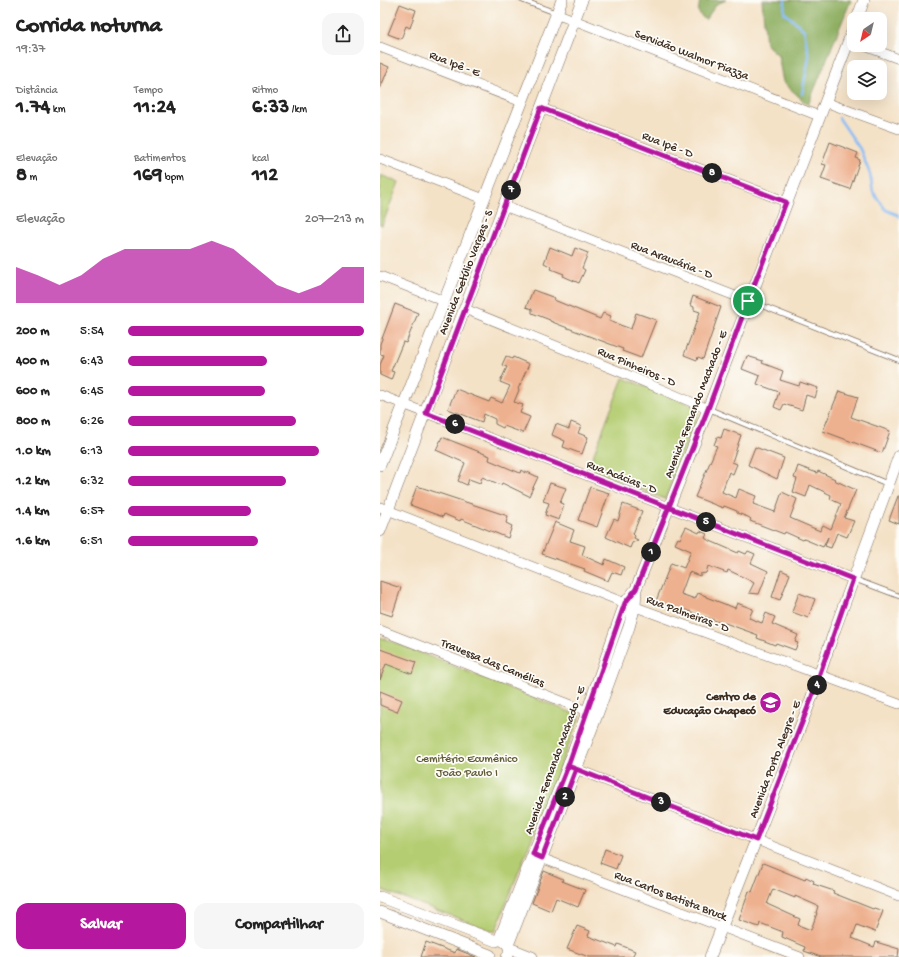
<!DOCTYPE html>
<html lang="pt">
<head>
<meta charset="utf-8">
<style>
	:root { --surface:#fff; --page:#f6f6f6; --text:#222; --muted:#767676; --accent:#b5179e }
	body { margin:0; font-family:"Gochi Hand",sans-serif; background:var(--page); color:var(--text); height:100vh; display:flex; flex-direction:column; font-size:15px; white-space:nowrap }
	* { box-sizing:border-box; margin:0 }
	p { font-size:13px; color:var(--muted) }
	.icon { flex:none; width:22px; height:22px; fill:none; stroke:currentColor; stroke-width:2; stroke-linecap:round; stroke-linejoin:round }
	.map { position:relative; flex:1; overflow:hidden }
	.details { display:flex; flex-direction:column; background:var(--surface); width:380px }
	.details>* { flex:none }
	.needle { width:26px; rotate:215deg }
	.tools { position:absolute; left:467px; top:12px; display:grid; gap:8px }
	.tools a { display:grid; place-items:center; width:40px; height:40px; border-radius:8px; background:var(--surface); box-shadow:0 4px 16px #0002; font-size:20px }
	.pin { position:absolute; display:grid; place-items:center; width:34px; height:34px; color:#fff; margin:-17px; border:2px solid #fff; border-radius:50%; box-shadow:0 1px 4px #0007 }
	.km { position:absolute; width:20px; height:20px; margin:-10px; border-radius:50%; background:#222; color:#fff; font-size:11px; line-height:20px; text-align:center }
	.round { display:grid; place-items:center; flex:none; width:42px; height:42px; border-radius:12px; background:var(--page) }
	.headline { display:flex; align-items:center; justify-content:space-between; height:68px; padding:0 16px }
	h1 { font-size:22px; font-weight:700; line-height:30px }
	.stats { display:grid; grid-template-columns:repeat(3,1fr); gap:6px; height:68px; padding:4px 16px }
	.stats div { display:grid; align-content:center }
	.stats b { font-size:20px; font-weight:700 }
	.stats small { font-size:11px; font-weight:400 }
	.stats p { font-size:11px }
	.chart { height:112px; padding:8px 16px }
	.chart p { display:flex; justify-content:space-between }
	.chart svg { width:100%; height:72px; margin-top:4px; fill:var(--accent); opacity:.7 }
	.cta { display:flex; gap:8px; margin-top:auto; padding:8px 16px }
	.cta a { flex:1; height:46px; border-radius:12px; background:var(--accent); color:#fff; font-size:16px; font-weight:700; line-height:46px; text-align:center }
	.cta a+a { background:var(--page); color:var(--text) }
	ul { padding:0 16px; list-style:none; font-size:13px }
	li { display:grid; grid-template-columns:64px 48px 1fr; align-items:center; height:30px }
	li i { height:10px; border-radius:5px; background:var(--accent) }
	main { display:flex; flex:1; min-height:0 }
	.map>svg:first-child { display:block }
	.green { fill:#b5cd72; stroke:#787c48 }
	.forest { fill:#90b064; stroke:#666d41 }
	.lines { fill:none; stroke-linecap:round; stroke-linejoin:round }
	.stream { stroke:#85bbf4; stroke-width:2.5 }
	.building { fill:#eeb18f; fill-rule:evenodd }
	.service-casing { stroke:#7c6a59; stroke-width:6 }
	.minor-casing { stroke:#7c6a59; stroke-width:10 }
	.tertiary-casing { stroke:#7c6a59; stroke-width:12 }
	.service { stroke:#fff; stroke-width:4.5 }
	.minor { stroke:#fff; stroke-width:9 }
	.tertiary { stroke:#fff; stroke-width:11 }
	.route-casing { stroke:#fff; stroke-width:8 }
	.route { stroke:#b5179e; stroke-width:5 }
	.labels { text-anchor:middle; stroke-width:3.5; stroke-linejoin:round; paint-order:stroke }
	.street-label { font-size:12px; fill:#3b2a1e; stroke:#fdfcf7 }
	.poi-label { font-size:12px; font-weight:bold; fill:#3b2a1e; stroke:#fdfcf7; text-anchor:end }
	.park-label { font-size:12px; fill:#605b37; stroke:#fdfcf7 }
</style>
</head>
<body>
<main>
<section class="details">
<div class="headline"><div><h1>Corrida noturna</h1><p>19:37</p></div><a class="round"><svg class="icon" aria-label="share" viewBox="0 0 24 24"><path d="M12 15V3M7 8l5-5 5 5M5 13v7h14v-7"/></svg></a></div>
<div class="stats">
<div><p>Distância</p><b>1.74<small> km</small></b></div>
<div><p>Tempo</p><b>11:24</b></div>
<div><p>Ritmo</p><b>6:33<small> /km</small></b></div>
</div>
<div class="stats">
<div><p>Elevação</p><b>8<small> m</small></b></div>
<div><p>Batimentos</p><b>169<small> bpm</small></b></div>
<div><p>kcal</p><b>112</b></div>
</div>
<div class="chart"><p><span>Elevação</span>207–213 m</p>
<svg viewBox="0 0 160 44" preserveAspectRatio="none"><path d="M0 44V22L10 27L20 33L30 27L40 17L50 11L60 11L70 11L80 11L90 6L100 11L110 22L120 33L130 38L140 33L150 22L160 22V44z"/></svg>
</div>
<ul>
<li><b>200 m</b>5:54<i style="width:100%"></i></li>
<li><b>400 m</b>6:43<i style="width:59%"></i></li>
<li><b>600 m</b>6:45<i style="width:58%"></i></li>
<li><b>800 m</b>6:26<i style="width:71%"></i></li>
<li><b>1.0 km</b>6:13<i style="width:81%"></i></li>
<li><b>1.2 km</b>6:32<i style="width:67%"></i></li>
<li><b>1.4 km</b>6:57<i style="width:52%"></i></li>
<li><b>1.6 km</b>6:51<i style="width:55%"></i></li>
</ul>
<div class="cta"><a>Salvar</a><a>Compartilhar</a></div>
</section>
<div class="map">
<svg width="519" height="957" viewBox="0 0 519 957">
	<rect width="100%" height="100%" fill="#fdfcf7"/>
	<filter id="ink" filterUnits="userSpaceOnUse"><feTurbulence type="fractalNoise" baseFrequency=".025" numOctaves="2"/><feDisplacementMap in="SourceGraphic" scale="8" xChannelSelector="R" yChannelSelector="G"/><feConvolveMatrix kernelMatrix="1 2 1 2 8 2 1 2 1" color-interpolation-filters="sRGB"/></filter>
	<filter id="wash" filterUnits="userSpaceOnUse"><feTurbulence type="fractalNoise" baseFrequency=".012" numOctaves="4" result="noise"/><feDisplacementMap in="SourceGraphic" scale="16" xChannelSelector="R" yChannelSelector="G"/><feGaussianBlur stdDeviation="0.9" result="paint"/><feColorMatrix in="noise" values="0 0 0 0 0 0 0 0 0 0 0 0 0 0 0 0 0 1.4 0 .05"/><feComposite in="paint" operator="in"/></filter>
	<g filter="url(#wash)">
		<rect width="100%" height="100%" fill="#f4e2c7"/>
		<path class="green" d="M0 175 19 182 2 225 0 224Z
			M243 378 320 408 285 499 208 469Z
			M0 637 200 716 115 932 0 889Z"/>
		<path class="forest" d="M320 0H346L337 4 325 20 318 12Z
			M382 0H471L428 105 403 82 398 55 386 44Z"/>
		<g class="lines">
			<path class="stream" d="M405 0 404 12 424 30 429 57 422 94
				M459 118 480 149 490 174 493 192 506 210 518 215 519 217"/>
		</g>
		<g id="blocks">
			<path class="building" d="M20 4 36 10 30 28 26 26 21 39 8 34Z
				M0 63 9 67 0 89Z
				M450 142 478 153 476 158 480 160 470 189 441 179 446 165 442 164Z
				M170 247 192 256 195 248 208 253 202 268 205 270 199 283 183 276 184 274 171 269 172 267 164 263Z
				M153 290 175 298 174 300 220 319 223 313 231 316 229 321 251 329 256 313 276 320 261 358 242 351 243 349 180 325 170 321V320L152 313V309L146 307Z
				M313 296 341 307 323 359 318 357 317 360 304 355 320 312 314 310V307L310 305Z
				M15 304 38 313 26 343 23 342 11 371 14 372 11 380 0 375V365L4 355 0 354V344Z
				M126 356 132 359 133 357 149 364 138 389 139 390 134 402 143 405 140 413 150 417 143 433 124 426 123 428 115 424V419L104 414 102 422 68 409 76 389 109 402 111 398 122 403 130 386 120 382 127 367 122 365Z
				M367 356 383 361 382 363 403 371 400 380 419 386 420 382 438 388 435 398 426 395 422 410 404 404 401 410 394 407 399 392 377 384 380 376 362 369Z
				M459 391 478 397 471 417 510 431 502 453 443 431Z
				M191 422 201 426 198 433 208 437 202 454 183 447 185 441 172 435 176 424 189 429Z
				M344 429 361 435 352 462 357 464 353 474 349 472 342 492 356 498 359 489 376 496 373 504 395 512 402 492 417 499 410 518 440 531 443 525 451 529 461 504 450 499 451 495 430 485 426 497 413 492 417 479 414 478 418 466 437 473 438 471 455 479 454 480 476 490 464 518 474 521 467 537 457 533 451 548 445 546 448 537 443 547 424 539 423 540 405 532 404 534 370 521 371 519 368 517 357 513V511L344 506 343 508 315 497 337 446 334 445 337 437 341 438Z
				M62 437 110 456 109 460 140 473 141 470 145 473V471L158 477 149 496 122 483 121 485 102 477 100 483 89 479 87 485 78 481 85 463 56 450Z
				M375 447 404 458 397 479 368 465Z
				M170 483 186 488 180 503 184 504 179 520 165 515 169 503 163 501Z
				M37 486 128 516 126 523 132 526 128 538 81 519 80 521 64 514 63 517 30 505Z
				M210 487 229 493 217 527 198 520Z
				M518 496H519V524L509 520Z
				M243 504 262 511 253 534 255 536 254 538 258 540 252 543 250 548 226 537 234 519 238 521Z
				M175 522 194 530 190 541 205 546 202 555 224 565 226 559 244 567 241 575 232 572 228 581 204 571 205 569 162 554Z
				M306 527 319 533 320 531 327 534 325 538 328 540 358 553 359 551 366 554 368 551 375 554 371 563 388 571 379 594 369 593 374 583 367 579 348 570 347 573 328 566 326 573 320 574V576L309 572 301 594 315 599 318 593 326 596V597L355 608 357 603 373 609 369 618 382 623 386 613 395 617 392 624 418 635 415 642 418 643 415 650 396 643 395 645 377 638 378 635 345 623V624L306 610 305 612 276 601 291 563 304 568 311 551 295 544 298 538 300 539Z
				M401 570 410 574 400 600 392 597Z
				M0 581 21 588 12 616 0 612Z
				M419 593 435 599 428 618 412 612Z
				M0 649 36 662 32 674 6 664 0 680Z
				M0 691 22 700 17 712 0 705Z
				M225 849 241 855 236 869 220 863Z
				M383 863 425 880 426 877 434 881 433 884 454 891 453 893 493 909 494 908 503 911 495 932 477 925 472 938 494 947 496 942 519 949 518 957H441L424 951 425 947 402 937 403 932 380 923 379 927 359 920 369 891 372 892ZM393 889 415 898V896L438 906 436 913H437L431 930 418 925 420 919 387 904Z
				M164 871 183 879 182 881 205 890 198 907 176 898 171 911 152 903Z
				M197 926 210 931 208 936 237 947 238 944 255 951 252 957H209L187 949Z
				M46 942 75 953 76 949 96 957H41Z"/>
		</g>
	</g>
	<g filter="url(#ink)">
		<use href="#blocks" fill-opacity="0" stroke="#7c6a59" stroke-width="1"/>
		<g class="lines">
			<defs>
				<path id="service" d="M142 0 176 13
					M370 301 519 360
					M329 409 508 484
					M474 579 519 596"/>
				<path id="minor" d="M176 13 439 116
					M482 45 519 59
					M0 47 142 102
					M445 102 519 129
					M161 108 407 202
					M0 159 104 199
					M124 206 368 301
					M0 276 64 301
					M85 309 243 373 328 409
					M0 395 473 579
					M0 507 245 603 519 704
					M0 630 212 713
					M191 767 519 896
					M156 856 420 957"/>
				<path id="tertiary" d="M477 19 484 0
					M0 465 182 0
					M0 531 202 0
					M0 897 116 941
					M0 912 110 955
					M119 940 188 766 245 603 256 589 289 507 328 409 474 27
					M123 941C130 944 131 951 127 957
					M128 945 217 715 249 627 255 606 256 589
					M129 948 152 957
					M330 957 430 702 455 629 519 456"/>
			</defs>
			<use href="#service" class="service-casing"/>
			<use href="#minor" class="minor-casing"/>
			<use href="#tertiary" class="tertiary-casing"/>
			<use href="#service" class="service"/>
			<use href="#minor" class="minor"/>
			<use href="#tertiary" class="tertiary"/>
		</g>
	</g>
	<g class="lines" filter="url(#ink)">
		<defs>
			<path id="route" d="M368 301 328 409 256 589 245 603 188 766 196 769 162 858 153 854 188 766 196 769 376 840 430 702 473 579C331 523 188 469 46 413L161 108 406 202 368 301"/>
		</defs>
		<use href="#route" class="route-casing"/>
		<use href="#route" class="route"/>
	</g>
	<defs>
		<symbol id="school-disc" viewBox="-11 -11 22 22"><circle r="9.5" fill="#b5179e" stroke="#fdfcf7"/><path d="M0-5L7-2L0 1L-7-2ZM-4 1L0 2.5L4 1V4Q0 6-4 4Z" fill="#fff"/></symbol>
	</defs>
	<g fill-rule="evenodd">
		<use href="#school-disc" x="378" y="690" width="25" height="25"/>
	</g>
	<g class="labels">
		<g class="street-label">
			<text transform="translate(312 54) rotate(21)" y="4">Servidão Walmor Piazza</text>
			<text transform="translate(75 63) rotate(21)" y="4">Rua Ipê - E</text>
			<text transform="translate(288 144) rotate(21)" y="4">Rua Ipê - D</text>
			<text transform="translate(292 259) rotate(21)" y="4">Rua Araucária - D</text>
			<text transform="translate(85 272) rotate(-69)" y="4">Avenida Getúlio Vargas - S</text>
			<text transform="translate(257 366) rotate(23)" y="4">Rua Pinheiros - D</text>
			<text transform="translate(315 404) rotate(-69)" y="4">Avenida Fernando Machado - E</text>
			<text transform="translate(242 476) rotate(21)" y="4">Rua Acácias - D</text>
			<text transform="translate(308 613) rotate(20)" y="4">Rua Palmeiras - D</text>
			<text transform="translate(113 662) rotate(22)" y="4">Travessa das Camélias</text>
			<text transform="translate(394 759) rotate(-69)" y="4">Avenida Porto Alegre - E</text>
			<text transform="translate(174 760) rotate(-70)" y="4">Avenida Fernando Machado - E</text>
			<text transform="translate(291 895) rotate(21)" y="4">Rua Carlos Batista Bruck</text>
		</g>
		<g class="poi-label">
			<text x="376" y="700">Centro de<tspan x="376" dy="14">Educação Chapecó</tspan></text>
		</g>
		<g class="park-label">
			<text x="87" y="762">Cemitério Ecumênico<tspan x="87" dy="14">João Paulo I</tspan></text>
		</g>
	</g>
</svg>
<div class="tools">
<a><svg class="needle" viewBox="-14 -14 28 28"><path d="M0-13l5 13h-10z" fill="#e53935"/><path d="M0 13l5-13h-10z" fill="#767676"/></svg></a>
<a><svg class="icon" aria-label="layers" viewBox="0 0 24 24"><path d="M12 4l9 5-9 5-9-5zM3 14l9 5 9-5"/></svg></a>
</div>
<div class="pin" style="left:368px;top:301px;background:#1e9e55"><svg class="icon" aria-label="arrive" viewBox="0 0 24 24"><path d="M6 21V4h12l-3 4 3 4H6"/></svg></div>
<b class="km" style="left:271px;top:552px">1</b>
<b class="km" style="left:185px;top:797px">2</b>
<b class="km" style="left:281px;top:802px">3</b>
<b class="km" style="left:437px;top:685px">4</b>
<b class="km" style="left:326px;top:522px">5</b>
<b class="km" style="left:75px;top:424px">6</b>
<b class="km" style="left:131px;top:190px">7</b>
<b class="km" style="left:332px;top:173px">8</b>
</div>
</main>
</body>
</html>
